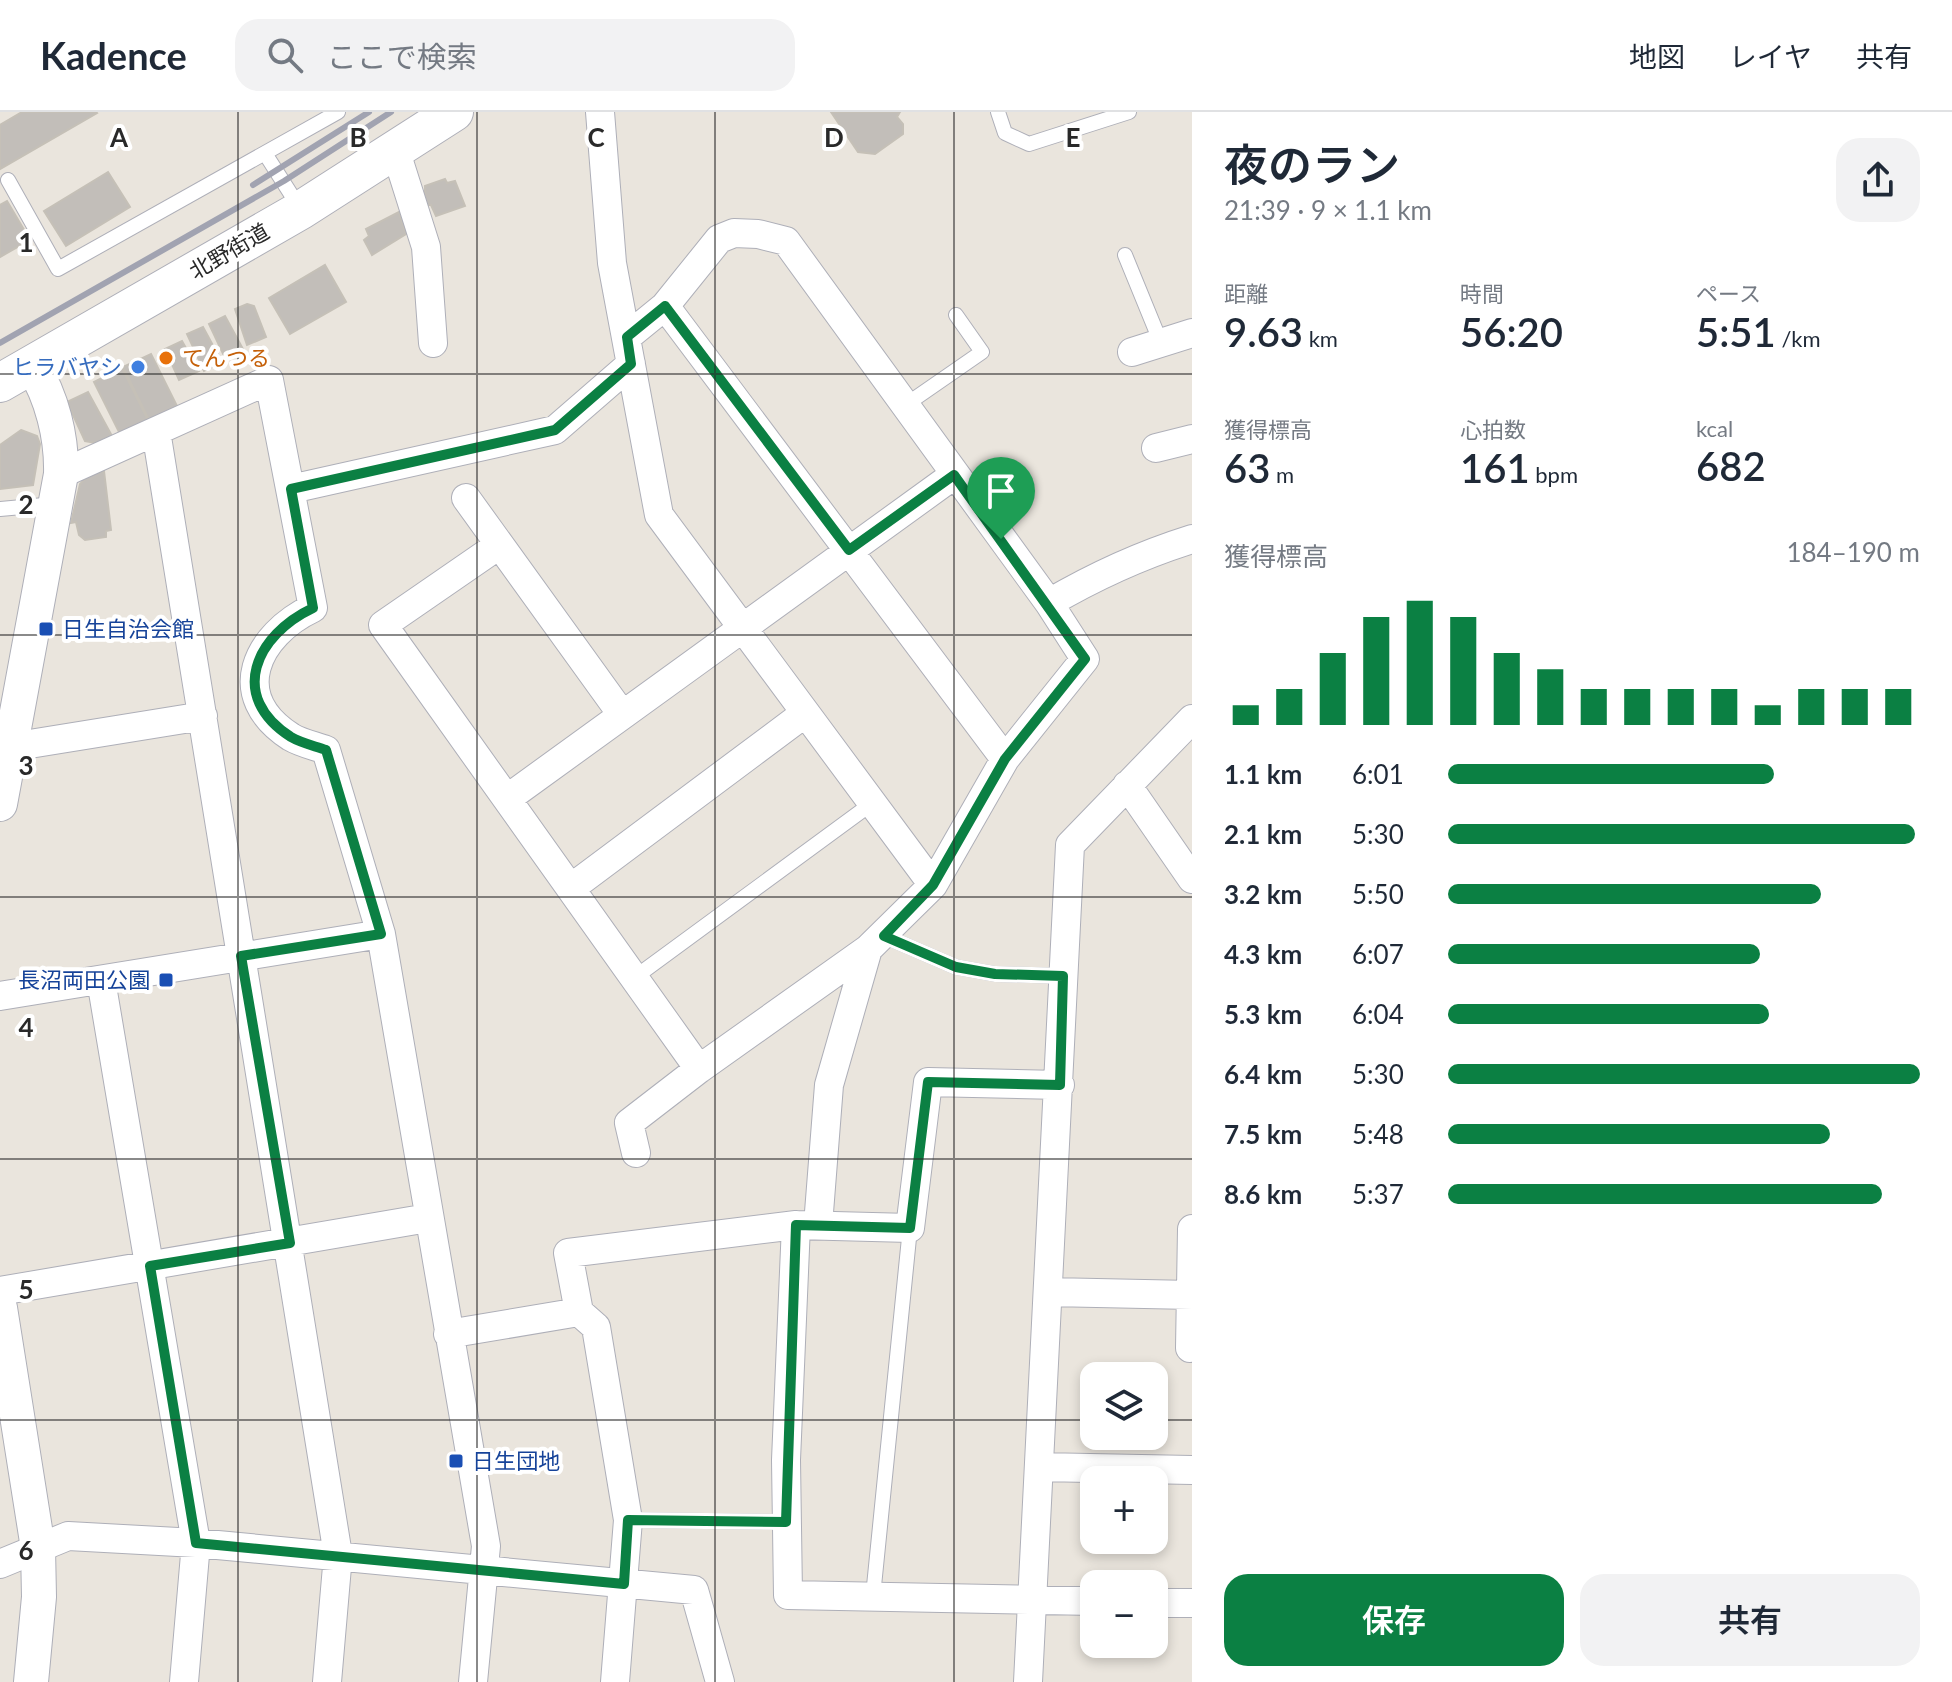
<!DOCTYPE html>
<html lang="ja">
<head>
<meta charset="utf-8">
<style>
	:root { --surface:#fff; --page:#f2f2f3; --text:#1f2937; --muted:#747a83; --line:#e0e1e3; --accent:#0b8043 }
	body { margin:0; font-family:Lato,"Noto Sans JP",sans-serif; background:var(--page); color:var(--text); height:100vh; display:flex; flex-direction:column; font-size:30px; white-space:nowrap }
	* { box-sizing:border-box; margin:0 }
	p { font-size:26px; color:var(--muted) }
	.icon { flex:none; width:44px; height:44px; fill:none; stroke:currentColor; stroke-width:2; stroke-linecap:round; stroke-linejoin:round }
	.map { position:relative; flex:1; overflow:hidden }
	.sheet { display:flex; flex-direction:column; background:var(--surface); width:760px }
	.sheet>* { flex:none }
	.controls { position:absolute; left:1080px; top:1250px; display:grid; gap:16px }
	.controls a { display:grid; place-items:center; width:88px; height:88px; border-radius:16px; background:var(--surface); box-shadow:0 4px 12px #0003; font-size:40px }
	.pin { position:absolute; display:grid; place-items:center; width:68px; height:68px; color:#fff; margin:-82px -34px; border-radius:50% 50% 50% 0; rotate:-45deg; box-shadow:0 0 8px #0007 }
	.pin .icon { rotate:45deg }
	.round { display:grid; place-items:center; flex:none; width:84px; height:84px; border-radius:24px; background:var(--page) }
	.summary { display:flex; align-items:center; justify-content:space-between; height:136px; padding:0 32px }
	h1 { font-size:44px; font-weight:600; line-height:60px }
	.figures { display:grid; grid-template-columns:repeat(3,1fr); gap:12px; height:136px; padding:8px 32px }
	.figures div { display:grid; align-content:center }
	.figures b { font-size:40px; font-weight:600 }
	.figures small { font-size:22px; font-weight:400 }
	.figures p { font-size:22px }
	.chart { height:224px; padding:16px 32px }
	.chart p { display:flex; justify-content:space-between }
	.chart svg { width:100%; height:144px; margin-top:8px; stroke:var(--accent); stroke-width:6 }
	.button { display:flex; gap:16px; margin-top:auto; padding:16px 32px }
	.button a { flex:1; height:92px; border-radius:24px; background:var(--accent); color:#fff; font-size:32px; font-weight:600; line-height:92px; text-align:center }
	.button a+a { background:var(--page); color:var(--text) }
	ul { padding:0 32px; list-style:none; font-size:26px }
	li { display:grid; grid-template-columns:128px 96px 1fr; align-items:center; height:60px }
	li i { height:20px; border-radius:10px; background:var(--accent) }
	header { display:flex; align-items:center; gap:48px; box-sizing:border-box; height:112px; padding:0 40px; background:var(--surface); border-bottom:2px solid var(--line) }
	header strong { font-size:38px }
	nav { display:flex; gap:44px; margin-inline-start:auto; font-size:28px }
	.search { width:560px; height:72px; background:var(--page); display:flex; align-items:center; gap:20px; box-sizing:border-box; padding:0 28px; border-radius:24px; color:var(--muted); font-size:30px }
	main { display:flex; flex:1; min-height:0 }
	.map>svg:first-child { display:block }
	.building { fill:#c2beb9; stroke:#c5c0b7; stroke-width:2 }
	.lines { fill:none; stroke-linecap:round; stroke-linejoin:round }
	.service-casing { stroke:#aeafb8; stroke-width:16 }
	.minor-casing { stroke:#aeafb8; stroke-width:30 }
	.tertiary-casing { stroke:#aeafb8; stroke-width:36 }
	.secondary-casing { stroke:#aeafb8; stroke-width:40 }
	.service { stroke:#fff; stroke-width:14 }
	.minor { stroke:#fff; stroke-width:28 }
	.tertiary { stroke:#fff; stroke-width:34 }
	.secondary { stroke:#fff; stroke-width:38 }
	.rail { stroke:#a1a3b1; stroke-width:6 }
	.route-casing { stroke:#fff; stroke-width:16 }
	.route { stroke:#0b8043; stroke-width:10 }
	.grid { fill:none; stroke:#292929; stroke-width:2; stroke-opacity:0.55 }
	.food-dot { fill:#e8710a; stroke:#fff; stroke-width:3 }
	.shop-dot { fill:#3f7fe0; stroke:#fff; stroke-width:3 }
	.transit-dot { fill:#1a4fb4; stroke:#fff; stroke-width:3 }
	.labels { text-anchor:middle; stroke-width:8; stroke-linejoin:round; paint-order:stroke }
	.street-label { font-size:22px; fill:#292929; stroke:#fff }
	.food-label { font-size:22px; fill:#c56008; stroke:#fff; text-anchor:start }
	.shop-label { font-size:22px; fill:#366cbe; stroke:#fff; text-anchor:end }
	.transit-label { font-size:22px; fill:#164399; stroke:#fff; text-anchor:start }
	.grid-label { font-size:26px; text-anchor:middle; font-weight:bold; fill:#292929; stroke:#fff; stroke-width:8; stroke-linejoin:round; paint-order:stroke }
</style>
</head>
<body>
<header>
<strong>Kadence</strong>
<div class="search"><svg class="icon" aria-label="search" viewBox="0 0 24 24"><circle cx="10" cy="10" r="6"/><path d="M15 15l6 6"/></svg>ここで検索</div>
<nav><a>地図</a><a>レイヤ</a><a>共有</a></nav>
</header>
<main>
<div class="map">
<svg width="1192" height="1570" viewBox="0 0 1192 1570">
	<rect width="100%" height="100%" fill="#eae5dd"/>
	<path class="building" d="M22 0H96L97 1 0 57V13Z
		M831 0H900L897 5 903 12V22L875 42 858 40Z
		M108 60 130 95 66 134 44 99Z
		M445 67 447 71 455 69 465 94 436 104 431 93H425V74Z
		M7 89 30 128 0 145V93Z
		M399 100 406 122 372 143 364 128 369 124 366 117Z
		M325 153 346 190 290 222 269 186Z
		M247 192 254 194 266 225 247 233 235 197Z
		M225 204 243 237 225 246 209 212Z
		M203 215 222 250 204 259 187 222Z
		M182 229 199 259 179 268 165 237Z
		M151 242 177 294 149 308 123 255Z
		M122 256 148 308 120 322 94 270Z
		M88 280 112 324 96 331 85 329 67 290Z
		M21 318 37 324 40 332 33 373 0 377V333Z
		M104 359 111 418 106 419V425L85 428 79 423 76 410 71 411 80 372 90 362Z"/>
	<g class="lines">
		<defs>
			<path id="service" d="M998 0 1005 21 1029 32 1129 0
				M266 43 301 98
				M8 68 58 157 338 0
				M1125 143 1161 231
				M904 294 982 240 956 203
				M0 397 55 392
				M884 824 956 855 995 862 1063 864
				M634 866 871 692
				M628 1408 786 1410
				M873 1484 910 1116"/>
			<path id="minor" d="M600 0 612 151 659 403 933 773
				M396 40 426 135 433 231
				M665 194 1005 647
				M1132 240 1192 221
				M156 319 338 1443 327 1570
				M1156 336 1192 327
				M61 362 269 268 313 496C256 523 227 584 291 625 301 631 315 634 326 638L381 822 486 1434 473 1570
				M291 377 555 318 631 252
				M466 386 621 601
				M499 433 383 513 699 957 868 837 933 773 1005 647 1085 547 1049 491 786 129 758 122 734 121 719 127 665 194 627 225
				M1049 491C1095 464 1141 443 1192 427
				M11 635 203 604
				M1127 673 1192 767
				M508 686 954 363
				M571 776 804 602
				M101 868 196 1431 184 1570
				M0 884 381 822
				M636 1041 629 1011 699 957
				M796 1113 786 1348 788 1483 1094 1489
				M818 1113 829 973 868 837
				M0 1179 428 1106
				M1049 1180 1192 1183
				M579 1200 568 1141 796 1113 910 1116 928 970 1060 973
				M448 1222 579 1200 596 1215 628 1408 615 1570
				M1190 1236 1192 1117
				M1039 1355 1192 1358
				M0 1452 68 1424 196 1431 694 1478 720 1570
				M1154 1491H1192
				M1028 1570 1070 733 1192 607"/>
			<path id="tertiary" d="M0 692 61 362C62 325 52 285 32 253
				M0 1196 38 1436 39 1485 31 1570"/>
			<path id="secondary" d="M0 271 301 98 454 0"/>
		</defs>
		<use href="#service" class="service-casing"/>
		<use href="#minor" class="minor-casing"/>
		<use href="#tertiary" class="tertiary-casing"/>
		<use href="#secondary" class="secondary-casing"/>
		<use href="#service" class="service"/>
		<use href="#minor" class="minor"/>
		<use href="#tertiary" class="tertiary"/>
		<use href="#secondary" class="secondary"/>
		<path class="rail" d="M253 73 369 0
			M0 231 284 69 391 0"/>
	</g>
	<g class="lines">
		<defs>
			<path id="route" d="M665 194 849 438 954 363 1085 547 1005 647 933 773 884 824 956 855 995 862 1063 864 1060 973 928 970 910 1116 796 1113 786 1410 628 1408 624 1472 196 1431 150 1154 290 1131 241 844 381 822 326 638C315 634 301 631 291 625 227 584 256 523 313 496L291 377 555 318 631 252 627 225Z"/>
		</defs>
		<use href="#route" class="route-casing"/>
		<use href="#route" class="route"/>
	</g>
	<path class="grid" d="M238 0V1570M477 0V1570M715 0V1570M954 0V1570M0 262H1192M0 523H1192M0 785H1192M0 1047H1192M0 1308H1094M1154 1308H1192"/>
	<circle class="food-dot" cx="166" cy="246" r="8"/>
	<circle class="shop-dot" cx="138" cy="255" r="8"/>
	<g class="transit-dot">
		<rect x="38" y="509" width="16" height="16" rx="4"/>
		<rect x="158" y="860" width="16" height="16" rx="4"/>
		<rect x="448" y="1341" width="16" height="16" rx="4"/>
	</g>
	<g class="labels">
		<g class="street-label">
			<text transform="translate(229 139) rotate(-30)" y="8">北野街道</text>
		</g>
		<g class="food-label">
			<text x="182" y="254">てんつる</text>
		</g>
		<g class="shop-label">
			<text x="122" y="263">ヒラバヤシ</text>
		</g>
		<g class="transit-label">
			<text x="62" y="525">日生自治会館</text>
			<text x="150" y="876" text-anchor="end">長沼両田公園</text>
			<text x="472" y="1357">日生団地</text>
		</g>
	</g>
	<g class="grid-label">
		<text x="119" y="35">A</text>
		<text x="358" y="35">B</text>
		<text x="596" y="35">C</text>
		<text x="834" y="35">D</text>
		<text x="1073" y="35">E</text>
		<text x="26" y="140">1</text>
		<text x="26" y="402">2</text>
		<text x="26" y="663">3</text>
		<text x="26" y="925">4</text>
		<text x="26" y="1187">5</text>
		<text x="26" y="1448">6</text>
	</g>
</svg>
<div class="controls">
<a><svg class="icon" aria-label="layers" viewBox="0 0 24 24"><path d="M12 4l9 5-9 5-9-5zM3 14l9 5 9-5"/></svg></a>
<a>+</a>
<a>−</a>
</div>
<div class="pin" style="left:1001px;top:427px;background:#1e9e55"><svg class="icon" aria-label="arrive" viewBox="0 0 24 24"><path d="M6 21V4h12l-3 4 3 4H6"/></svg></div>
</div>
<section class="sheet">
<div class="summary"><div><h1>夜のラン</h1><p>21:39 · 9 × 1.1 km</p></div><a class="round"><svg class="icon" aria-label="share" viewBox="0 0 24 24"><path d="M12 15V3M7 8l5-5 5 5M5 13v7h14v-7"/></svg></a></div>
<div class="figures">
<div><p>距離</p><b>9.63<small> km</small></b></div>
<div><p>時間</p><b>56:20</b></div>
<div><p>ペース</p><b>5:51<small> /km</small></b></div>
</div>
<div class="figures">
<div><p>獲得標高</p><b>63<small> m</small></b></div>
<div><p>心拍数</p><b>161<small> bpm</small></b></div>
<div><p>kcal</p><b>682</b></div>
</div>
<div class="chart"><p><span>獲得標高</span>184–190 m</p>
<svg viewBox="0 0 160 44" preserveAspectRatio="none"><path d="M5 44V38M15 44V33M25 44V22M35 44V11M45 44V6M55 44V11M65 44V22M75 44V27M85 44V33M95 44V33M105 44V33M115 44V33M125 44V38M135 44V33M145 44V33M155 44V33"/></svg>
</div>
<ul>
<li><b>1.1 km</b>6:01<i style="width:69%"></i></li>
<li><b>2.1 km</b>5:30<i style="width:99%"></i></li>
<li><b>3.2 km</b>5:50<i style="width:79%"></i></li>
<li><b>4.3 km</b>6:07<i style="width:66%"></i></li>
<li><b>5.3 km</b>6:04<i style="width:68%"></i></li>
<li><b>6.4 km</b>5:30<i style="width:100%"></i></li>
<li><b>7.5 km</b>5:48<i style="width:81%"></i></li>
<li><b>8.6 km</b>5:37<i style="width:92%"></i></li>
</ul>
<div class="button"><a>保存</a><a>共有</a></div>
</section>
</main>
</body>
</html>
